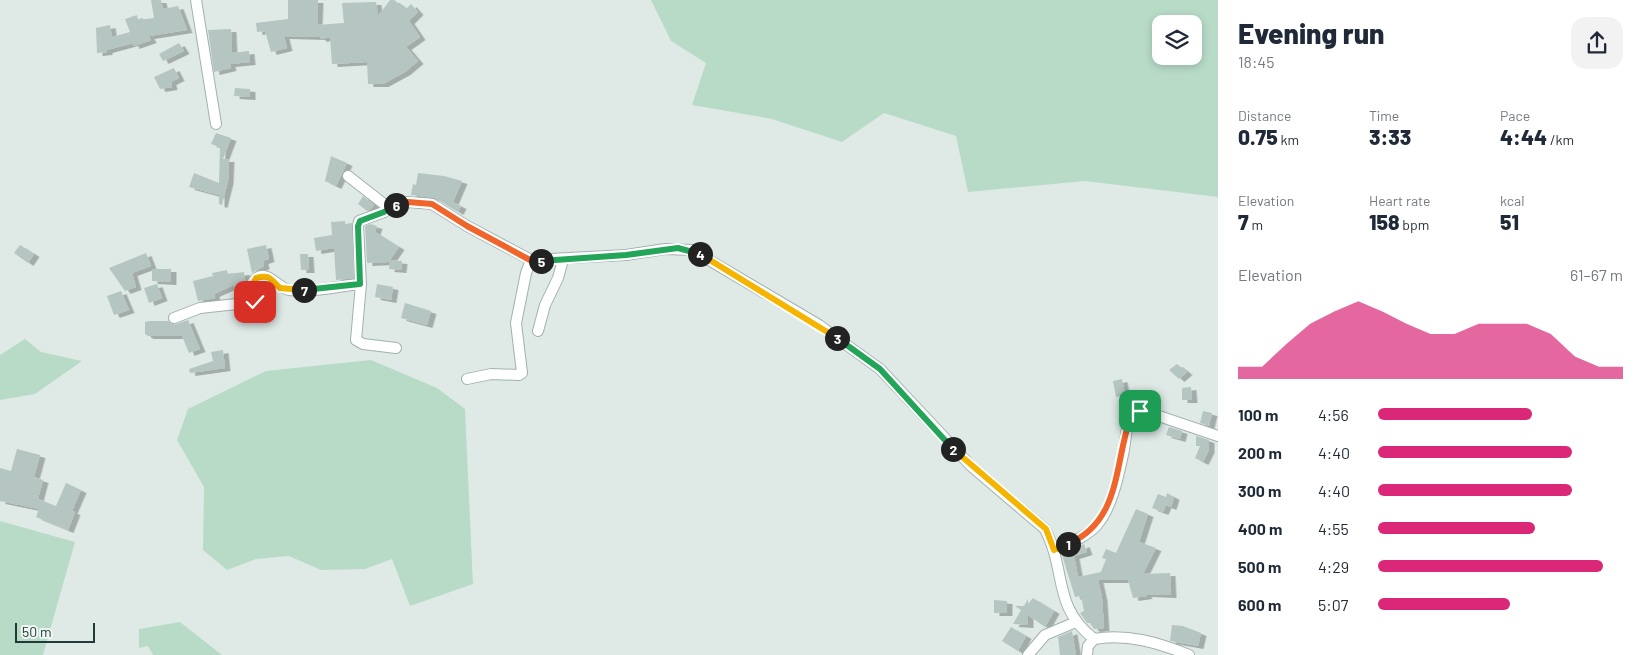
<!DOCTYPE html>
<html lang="en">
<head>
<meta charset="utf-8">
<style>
	:root { --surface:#fff; --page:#f2f2f3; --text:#1f2937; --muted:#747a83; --accent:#db2777 }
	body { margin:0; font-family:Barlow,sans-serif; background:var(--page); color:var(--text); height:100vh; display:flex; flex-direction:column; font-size:19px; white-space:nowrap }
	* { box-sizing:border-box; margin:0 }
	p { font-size:16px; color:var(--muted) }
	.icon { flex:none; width:28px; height:28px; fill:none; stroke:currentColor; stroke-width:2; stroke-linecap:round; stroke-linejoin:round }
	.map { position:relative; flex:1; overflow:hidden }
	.panel { display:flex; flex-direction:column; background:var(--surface); width:425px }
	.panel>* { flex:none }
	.controls { position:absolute; left:1152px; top:15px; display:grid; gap:10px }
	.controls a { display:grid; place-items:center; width:50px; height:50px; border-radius:10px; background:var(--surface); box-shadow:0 2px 8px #0003; font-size:25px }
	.scale { position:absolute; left:15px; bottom:12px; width:80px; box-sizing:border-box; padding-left:5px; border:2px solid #213937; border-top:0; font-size:14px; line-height:18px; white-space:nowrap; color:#213937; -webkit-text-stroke:4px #eff7f4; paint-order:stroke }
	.pin { position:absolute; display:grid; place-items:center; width:42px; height:42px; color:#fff; margin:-21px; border-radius:10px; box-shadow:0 2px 8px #0006 }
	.km { position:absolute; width:25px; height:25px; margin:-12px; border-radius:50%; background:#222; color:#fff; font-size:14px; line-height:25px; text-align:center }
	.round { display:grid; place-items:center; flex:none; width:52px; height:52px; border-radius:15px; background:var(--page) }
	.headline { display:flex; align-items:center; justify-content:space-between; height:85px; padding:0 20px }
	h1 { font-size:28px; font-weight:800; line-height:38px }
	.stats { display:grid; grid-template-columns:repeat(3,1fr); gap:8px; height:85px; padding:5px 20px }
	.stats div { display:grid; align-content:center }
	.stats b { font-size:21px; font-weight:800 }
	.stats small { font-size:14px; font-weight:400 }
	.stats p { font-size:14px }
	.chart { height:140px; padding:10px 20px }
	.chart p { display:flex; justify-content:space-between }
	.chart svg { width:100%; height:90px; margin-top:5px; fill:var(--accent); opacity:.7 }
	ul { padding:0 20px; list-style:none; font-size:16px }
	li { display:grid; grid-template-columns:80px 60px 1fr; align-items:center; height:38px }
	li i { height:12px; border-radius:6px; background:var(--accent) }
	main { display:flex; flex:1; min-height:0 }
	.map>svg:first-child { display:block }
	.green { fill:#b8dbc8; fill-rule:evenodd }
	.building { fill:#b5c5c1; filter:url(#shadow) }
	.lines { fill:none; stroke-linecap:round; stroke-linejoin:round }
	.street-casing { stroke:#a2b1af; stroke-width:12 }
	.street { stroke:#fff; stroke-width:10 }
	.split-1-casing { stroke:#fff; stroke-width:10 }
	.split-2-casing { stroke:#fff; stroke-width:10 }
	.split-3-casing { stroke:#fff; stroke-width:10 }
	.split-4-casing { stroke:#fff; stroke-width:10 }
	.split-5-casing { stroke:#fff; stroke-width:10 }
	.split-6-casing { stroke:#fff; stroke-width:10 }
	.split-7-casing { stroke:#fff; stroke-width:10 }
	.split-8-casing { stroke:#fff; stroke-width:10 }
	.split-1 { stroke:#f0652b; stroke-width:6 }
	.split-2 { stroke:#f5b400; stroke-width:6 }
	.split-3 { stroke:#22a559; stroke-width:6 }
	.split-4 { stroke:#f5b400; stroke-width:6 }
	.split-5 { stroke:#22a559; stroke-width:6 }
	.split-6 { stroke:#f0652b; stroke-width:6 }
	.split-7 { stroke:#22a559; stroke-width:6 }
	.split-8 { stroke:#f5b400; stroke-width:6 }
</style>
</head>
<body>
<main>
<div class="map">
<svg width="1218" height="655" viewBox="0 0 1218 655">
	<defs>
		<filter id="shadow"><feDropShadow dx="5.5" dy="3" stdDeviation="0" flood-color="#0004"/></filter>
	</defs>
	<rect width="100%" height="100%" fill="#dfeae7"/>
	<path class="green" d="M651 0H1218V197L1085 181 968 192 956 136 884 113 842 142 772 119 692 105 706 63 671 41ZM1161 24H1194V56H1161Z
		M25 339 41 352 82 361 35 394 0 400V355Z
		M371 360 437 388 465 409 473 584 410 606 392 559 365 569 321 570 289 556 256 559 227 570 203 550 204 487 177 440 188 409 266 371Z
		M0 521 75 542 43 655H0Z
		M180 622 222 655H153L148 646 139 648V629Z"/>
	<path class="building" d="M151 0H161L163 9 178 6 187 30 149 36 151 40 134 46 133 43 107 50V52L97 53 96 28 110 25 112 37 130 32 125 19 137 15 138 20 154 18Z
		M288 0H318L317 25 344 23 342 3 376 2 378 16 390 0H394L406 9 411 4 418 12 409 21 420 37 406 47 418 61 405 72 383 84H368L367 62 332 64 330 37 321 39 320 37 284 36 287 48 271 52 265 31 257 32 256 23 288 19Z
		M231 29 232 53 249 51 250 62 230 64 231 68 214 72 208 30Z
		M179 43 184 51 163 61 159 54Z
		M174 68 179 78 171 82 172 87 160 89 154 77Z
		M235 88 250 89V97L234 96Z
		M216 133 231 138 223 159H229L228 181 222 205 219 204V195L189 187 194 173 219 183 220 147 211 144Z
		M331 156 347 163 336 186 325 181Z
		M418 173 444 176 462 181 453 202 461 206 458 212 435 198 411 195 413 184 416 185Z
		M363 196 374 205 371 209 367 211 358 204Z
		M345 221V224L352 223 354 278 336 280 334 248 316 251 314 238 332 235 331 222Z
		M370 224 377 226 375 232 399 247 390 260 402 261 401 270 389 269 390 260 388 262 367 263 365 226Z
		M20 245 34 254 28 263 14 253Z
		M266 245 269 259 263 261 264 266 252 273 247 249Z
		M146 253 151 266 132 273 136 287 125 291 109 268Z
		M300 254H308L309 270H301Z
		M152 269H171V282L152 281Z
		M227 270 228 274 244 272 247 292 235 294 234 285 214 294 215 298 198 301 193 281 213 276 212 273Z
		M157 284 162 298 149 303 144 288Z
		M377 284 393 287 391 300 375 297Z
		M121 291 129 310 114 315 107 296Z
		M405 303 431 311 427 325 401 318Z
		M188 320 200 349 189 353 182 336H148L145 334V322L149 321H168L173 325Z
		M223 350 225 368 190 373 189 369 213 361 211 352Z
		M1177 364 1187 372 1179 379 1169 370Z
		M1122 379 1125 395 1116 397 1113 381Z
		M1191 387 1192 400H1182V388Z
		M1203 411 1212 413 1209 426 1200 423Z
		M1169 427 1182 431 1180 439 1166 435Z
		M1196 436 1209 440V450L1203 462 1195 458 1200 446H1196Z
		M17 449 40 455 34 477 43 480 38 499 56 506 66 483 81 490 72 511 75 512 68 530 36 517 39 509 0 501V468L11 471Z
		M1167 493 1174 497 1171 507 1166 505 1163 512 1152 508 1158 494 1166 497Z
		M1136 509 1148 514 1139 542 1156 548 1143 574 1170 573 1171 595 1146 594 1147 596 1133 598 1128 580H1098L1102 598 1104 628 1094 629 1090 623H1087L1080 613 1084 611 1081 596 1075 597 1062 555 1084 544 1087 552 1074 556 1078 577 1101 572 1106 559 1102 558 1106 549 1116 553Z
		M1033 598 1054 611 1045 627 1028 615V625L1013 624 1021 610 1015 606H1024L1028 599V604Z
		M994 600 1007 601V613H994Z
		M1172 625 1183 626 1201 633 1198 646 1170 641Z
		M1011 627 1026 636 1018 651 1002 641Z
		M1072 631 1076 655H1060L1058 637Z"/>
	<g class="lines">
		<defs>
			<path id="street" d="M196 0 216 124
				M348 176 389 208
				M174 318 200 308 255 302 257 297 253 282C265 265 277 288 289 290 312 293 338 286 361 284
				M538 331 545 305 558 278 563 260
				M396 348 363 344 356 340 361 284 358 226 359 221 384 212 393 205 408 202 432 204 467 226 531 260 626 255 665 249 692 250 819 325 880 369 971 466 1045 529C1067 572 1052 606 1094 639
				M467 379 491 374 519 375 522 373 516 323 526 273 531 260
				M1054 551C1068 544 1086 537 1097 525 1113 506 1119 473 1124 450 1126 438 1126 422 1133 413L1140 411 1150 413 1218 436
				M1028 655 1045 635 1076 622
				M1087 655 1088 646 1094 639C1127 633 1159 643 1189 655"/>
		</defs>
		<use href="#street" class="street-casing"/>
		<use href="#street" class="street"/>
	</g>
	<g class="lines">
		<defs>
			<path id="split-1" d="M1068 544C1122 521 1114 462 1131 416L1140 411"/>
			<path id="split-2" d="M953 449 1046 529 1054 550 1068 544"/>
			<path id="split-3" d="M837 338 880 369 953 449"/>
			<path id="split-4" d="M700 254 837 338"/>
			<path id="split-5" d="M541 261 626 255 678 248 700 254"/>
			<path id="split-6" d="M396 205 408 202 432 204 467 226 530 260 541 261"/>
			<path id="split-7" d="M304 290 360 284 358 226 360 221 384 212 396 205"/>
			<path id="split-8" d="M255 302 257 297 254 282 256 278C270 274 270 279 280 288L304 290"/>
		</defs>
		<use href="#split-1" class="split-1-casing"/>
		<use href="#split-2" class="split-2-casing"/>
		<use href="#split-3" class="split-3-casing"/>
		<use href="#split-4" class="split-4-casing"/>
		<use href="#split-5" class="split-5-casing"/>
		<use href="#split-6" class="split-6-casing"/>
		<use href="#split-7" class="split-7-casing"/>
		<use href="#split-8" class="split-8-casing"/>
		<use href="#split-1" class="split-1"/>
		<use href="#split-2" class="split-2"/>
		<use href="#split-3" class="split-3"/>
		<use href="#split-4" class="split-4"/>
		<use href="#split-5" class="split-5"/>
		<use href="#split-6" class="split-6"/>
		<use href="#split-7" class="split-7"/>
		<use href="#split-8" class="split-8"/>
	</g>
</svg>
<div class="controls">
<a><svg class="icon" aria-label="layers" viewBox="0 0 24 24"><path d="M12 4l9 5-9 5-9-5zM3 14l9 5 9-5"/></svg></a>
</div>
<div class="scale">50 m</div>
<div class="pin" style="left:1140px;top:411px;background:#1e9e55"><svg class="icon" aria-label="arrive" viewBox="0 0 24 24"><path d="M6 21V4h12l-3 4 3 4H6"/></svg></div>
<div class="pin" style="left:255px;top:302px;background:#d93025"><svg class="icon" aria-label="check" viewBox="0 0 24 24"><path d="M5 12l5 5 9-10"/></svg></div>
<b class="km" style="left:1068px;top:544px">1</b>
<b class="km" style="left:953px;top:449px">2</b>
<b class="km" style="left:837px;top:338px">3</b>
<b class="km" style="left:700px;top:254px">4</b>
<b class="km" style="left:541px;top:261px">5</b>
<b class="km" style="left:396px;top:205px">6</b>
<b class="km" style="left:304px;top:290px">7</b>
</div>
<section class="panel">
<div class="headline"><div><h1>Evening run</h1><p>18:45</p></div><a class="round"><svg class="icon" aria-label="share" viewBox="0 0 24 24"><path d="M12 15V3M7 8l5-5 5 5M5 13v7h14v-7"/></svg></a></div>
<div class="stats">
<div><p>Distance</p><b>0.75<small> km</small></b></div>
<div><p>Time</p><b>3:33</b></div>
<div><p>Pace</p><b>4:44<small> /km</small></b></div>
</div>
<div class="stats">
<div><p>Elevation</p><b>7<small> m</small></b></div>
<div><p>Heart rate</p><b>158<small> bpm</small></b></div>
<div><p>kcal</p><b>51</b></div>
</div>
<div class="chart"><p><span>Elevation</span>61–67 m</p>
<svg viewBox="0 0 160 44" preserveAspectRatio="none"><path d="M0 44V38L10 38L20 27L30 17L40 11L50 6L60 11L70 17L80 22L90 22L100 17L110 17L120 17L130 22L140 33L150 38L160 38V44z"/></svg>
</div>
<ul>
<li><b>100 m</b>4:56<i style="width:63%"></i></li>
<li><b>200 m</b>4:40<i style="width:79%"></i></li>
<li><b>300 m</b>4:40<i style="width:79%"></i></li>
<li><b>400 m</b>4:55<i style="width:64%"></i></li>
<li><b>500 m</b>4:29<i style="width:92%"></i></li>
<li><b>600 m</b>5:07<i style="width:54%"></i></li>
</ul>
</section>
</main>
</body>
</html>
